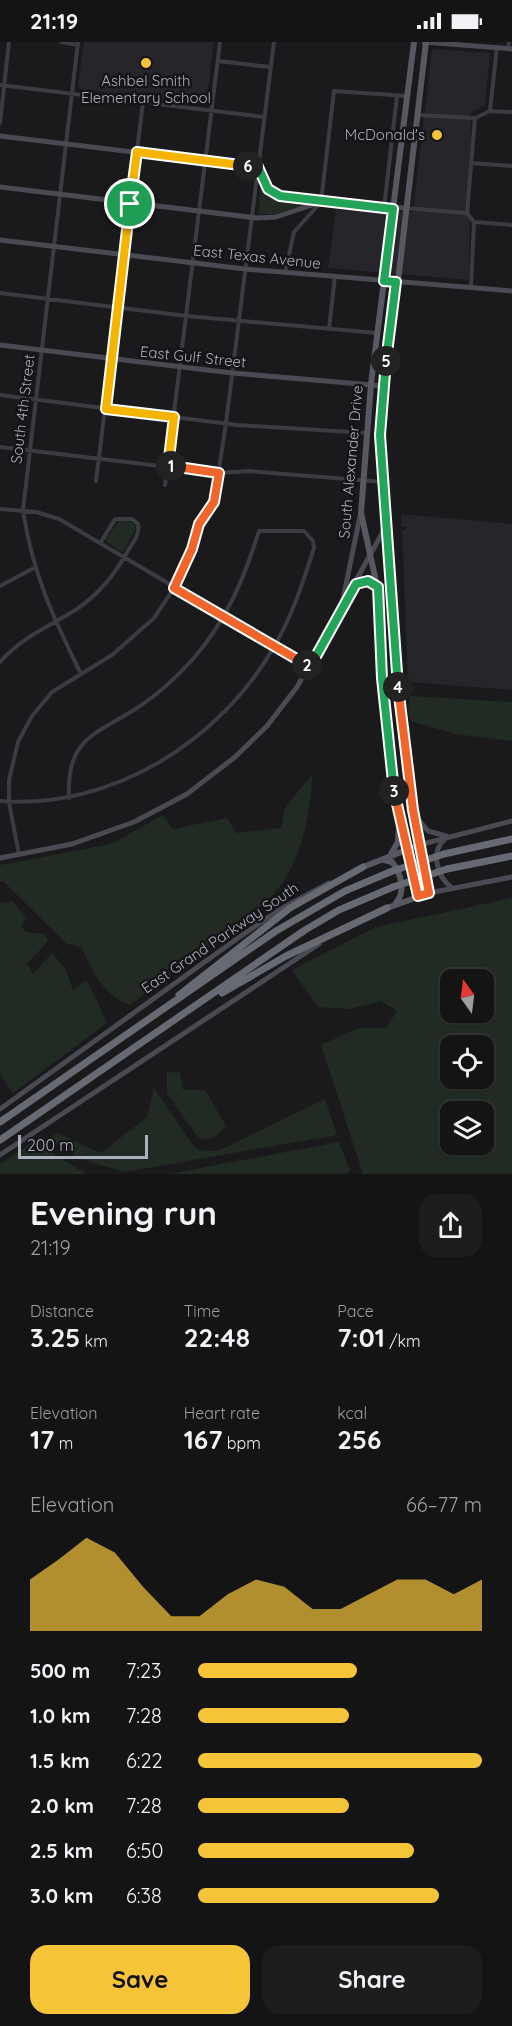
<!DOCTYPE html>
<html lang="en">
<head>
<meta charset="utf-8">
<style>
	:root { --surface:#141415; --page:#1d1d1e; --text:#f1f3f6; --muted:#9d9ea0; --line:#333334; --accent:#f6c439 }
	body { margin:0; font-family:Quicksand,sans-serif; background:var(--page); color:var(--text); height:100vh; display:flex; flex-direction:column; font-size:22px; white-space:nowrap }
	* { box-sizing:border-box; margin:0 }
	p { font-size:20px; color:var(--muted) }
	.icon { flex:none; width:33px; height:33px; fill:none; stroke:currentColor; stroke-width:2; stroke-linecap:round; stroke-linejoin:round }
	.map { position:relative; height:1132px; overflow:hidden }
	.sheet { display:flex; flex-direction:column; background:var(--surface); flex:1 }
	.sheet>* { flex:none }
	.needle { width:39px; rotate:346deg }
	.controls { position:absolute; left:440px; top:927px; display:grid; gap:12px }
	.controls a { display:grid; place-items:center; width:54px; height:54px; border-radius:12px; background:var(--surface); box-shadow:0 2px 4px #0004,0 0 0 2px var(--line); font-size:30px }
	.scale { position:absolute; left:18px; bottom:15px; width:130px; box-sizing:border-box; padding-left:6px; border:3px solid #acb0bc; border-top:0; font-size:16px; line-height:21px; white-space:nowrap; color:#acb0bc; -webkit-text-stroke:4px #151518; paint-order:stroke }
	.pin { position:absolute; display:grid; place-items:center; width:51px; height:51px; color:#fff; margin:-26px; border:3px solid #fff; border-radius:50%; box-shadow:0 2px 6px #0007 }
	.km { position:absolute; width:30px; height:30px; margin:-15px; border-radius:50%; background:#222; color:#fff; font-size:16px; line-height:30px; text-align:center }
	.round { display:grid; place-items:center; flex:none; width:63px; height:63px; border-radius:18px; background:var(--page) }
	.headline { display:flex; align-items:center; justify-content:space-between; height:102px; padding:0 30px }
	h1 { font-size:33px; font-weight:700; line-height:45px }
	.figures { display:grid; grid-template-columns:repeat(3,1fr); gap:9px; height:102px; padding:6px 30px }
	.figures div { display:grid; align-content:center }
	.figures b { font-size:26px; font-weight:700 }
	.figures small { font-size:16px; font-weight:400 }
	.figures p { font-size:16px }
	.chart { height:168px; padding:12px 30px }
	.chart p { display:flex; justify-content:space-between }
	.chart svg { width:100%; height:108px; margin-top:6px; fill:var(--accent); opacity:.7 }
	.primary-button { display:flex; gap:12px; margin-top:auto; padding:12px 30px }
	.primary-button a { flex:1; height:69px; border-radius:18px; background:var(--accent); color:#111; font-size:24px; font-weight:700; line-height:69px; text-align:center }
	.primary-button a+a { background:var(--page); color:var(--text) }
	ul { padding:0 30px; list-style:none; font-size:20px }
	li { display:grid; grid-template-columns:96px 72px 1fr; align-items:center; height:45px }
	li i { height:15px; border-radius:8px; background:var(--accent) }
	.status { display:flex; justify-content:space-between; align-items:center; height:42px; padding:0 30px; background:var(--surface); direction:ltr }
	.status svg { height:16px; fill:currentColor }
	.map>svg:first-child { display:block }
	.built { fill:#26262a }
	.green { fill:#222b23; fill-rule:evenodd }
	.lines { fill:none; stroke-linecap:round; stroke-linejoin:round }
	.street { stroke:#3b3c42; stroke-width:4 }
	.secondary { stroke:#494a52; stroke-width:5 }
	.primary { stroke:#575861; stroke-width:6 }
	.highway { stroke:#676973; stroke-width:7 }
	.highway-bridge { stroke:#676973; stroke-width:7 }
	.split-1-casing { stroke:#fff; stroke-width:12 }
	.split-2-casing { stroke:#fff; stroke-width:12 }
	.split-3-casing { stroke:#fff; stroke-width:12 }
	.split-4-casing { stroke:#fff; stroke-width:12 }
	.split-5-casing { stroke:#fff; stroke-width:12 }
	.split-6-casing { stroke:#fff; stroke-width:12 }
	.split-7-casing { stroke:#fff; stroke-width:12 }
	.split-1 { stroke:#f5b400; stroke-width:8 }
	.split-2 { stroke:#f0652b; stroke-width:8 }
	.split-3 { stroke:#22a559; stroke-width:8 }
	.split-4 { stroke:#f0652b; stroke-width:8 }
	.split-5 { stroke:#22a559; stroke-width:8 }
	.split-6 { stroke:#22a559; stroke-width:8 }
	.split-7 { stroke:#f5b400; stroke-width:8 }
	.poi-dot { fill:#f6c439; stroke:#151518; stroke-width:2 }
	.labels { text-anchor:middle; stroke-width:5; stroke-linejoin:round; paint-order:stroke }
	.poi-label { font-size:15px; fill:#acb0bc; stroke:#151518 }
	.street-label { font-size:15px; fill:#acb0bc; stroke:#151518 }
</style>
</head>
<body>
<div class="status"><b>21:19</b><svg viewBox="0 0 49 12"><path d="M0 12V9h3v3zM5 12V6h3v6zM10 12V3h3v9zM15 12V0h3v12zM26 1h20v11H26zM47 4h2v5h-2z"/></svg></div>
<div class="map">
<svg width="512" height="1132" viewBox="0 0 512 1132">
	<rect width="100%" height="100%" fill="#1a1a1c"/>
	<path class="built" d="M84 0H214L206 63 82 48 78 43Z
		M432 7 490 11 485 63 471 71 469 238 328 226 336 168 413 170Z
		M401 472 512 482V648L408 640 402 488H405L406 485 401 484Z"/>
	<path class="green" d="M260 139C273 162 283 159 307 162L276 172H259Z
		M119 479 132 480 136 486 124 509 121 510 105 498Z
		M410 654 512 660V699L455 692 411 679 408 670Z
		M313 731C308 782 302 824 265 862L130 963C102 952 94 931 81 905L67 902 3 839H0V823L111 802 163 773 173 787 227 776 236 791 281 786 285 766Z
		M512 856V1132H363L321 1003 359 986H386L397 969 381 959 350 967 318 965 292 928 376 885ZM450 938H483V970H450ZM450 1004H483V1036H450ZM450 1070H483V1102H450Z
		M0 857 1 861 12 859 26 875 21 884 26 890 44 892 48 899 27 922 33 932 52 911 65 926 73 948 86 939C95 951 100 967 107 981L13 1051 0 1032Z
		M167 1030 180 1031 183 1048H205L226 1084C217 1093 211 1102 198 1095L167 1052Z
		M154 1046 192 1102 199 1108 218 1109 325 1057 337 1093 124 1130 81 1117 49 1096 57 1091 101 1111 147 1075Z
		M37 1097 56 1114 87 1132H0V1122Z
		M339 1100 350 1129 345 1132H169Z"/>
	<g class="lines">
		<path class="street" d="M61 0 78 3
			M78 0 23 468C32 530 53 575 80 630
			M508 6 509 0
			M218 19 270 25
			M0 43 264 75
			M490 69 497 5
			M417 73 475 76
			M0 81 9 0
			M471 121 512 124
			M384 166 397 54
			M405 166 466 171
			M474 180 512 183
			M285 231 294 190 321 160 334 49 407 54
			M471 245 474 180 467 171 475 76 490 69 512 70
			M0 251 187 274 377 291
			M329 287 335 234
			M0 353 237 383 367 391
			M0 405 219 431 249 429 383 440
			M96 439 143 60
			M165 443 220 0
			M0 467 36 470 59 477 309 624
			M0 544 34 526
			M0 620C22 595 50 584 77 567 99 552 116 531 129 507 134 499 140 492 138 482L132 477H115L101 500
			M0 759C111 768 221 699 275 603 293 572 303 540 314 506L313 499 304 489H259C244 537 226 580 192 618 176 636 157 653 137 666 95 693 66 696 69 756
			M19 813 9 760V738L18 700 32 674 52 650 112 613 154 576 174 546 192 507 199 482 214 460 226 381 274 0"/>
		<path class="secondary" d="M424 0 512 7
			M0 94 258 125 268 147 280 154 404 166
			M0 145 257 176 276 175 321 160
			M0 198 245 227 512 249
			M0 303 232 331 384 344
			M342 562 360 474
			M418 777 428 789 446 794
			M444 798C430 811 438 835 451 845
			M419 803 512 779
			M0 816 72 802 134 780 187 752 235 715 267 684 297 645 385 486
			M429 851 512 835
			M0 1067 238 896 279 868 329 841
			M0 1113 319 902"/>
		<path class="primary" d="M414 0 371 342 361 471 379 553 382 636 393 746 418 854
			M356 542 367 539 378 545
			M391 812 398 800 399 785
			M384 818 392 820C401 831 406 849 396 861
			M363 825 419 803
			M387 866 429 851 401 684 380 393 426 0"/>
		<path class="highway" d="M444 812 512 797
			M447 827 512 814
			M222 951 286 914 387 866
			M179 953 290 866 363 825
			M0 1080 276 889 345 849 390 830
			M0 1098 305 888 339 868 393 845"/>
		<path class="highway-bridge" d="M390 830 444 812
			M393 845 447 827"/>
	</g>
	<g class="lines">
		<defs>
			<path id="split-1" d="M130 162 106 367 174 375 168 424H171"/>
			<path id="split-2" d="M171 424 219 431 214 460 199 482 192 507 174 546 307 623"/>
			<path id="split-3" d="M307 623 310 625 356 542 368 539 378 545 382 636 394 749"/>
			<path id="split-4" d="M394 749 418 854 429 851 413 768 398 645"/>
			<path id="split-5" d="M386 319 380 393 398 645"/>
			<path id="split-6" d="M248 124 258 125 268 147 280 154 393 167 384 239 396 240 386 319"/>
			<path id="split-7" d="M130 162 137 110 248 124"/>
		</defs>
		<use href="#split-1" class="split-1-casing"/>
		<use href="#split-2" class="split-2-casing"/>
		<use href="#split-3" class="split-3-casing"/>
		<use href="#split-4" class="split-4-casing"/>
		<use href="#split-5" class="split-5-casing"/>
		<use href="#split-6" class="split-6-casing"/>
		<use href="#split-7" class="split-7-casing"/>
		<use href="#split-1" class="split-1"/>
		<use href="#split-2" class="split-2"/>
		<use href="#split-3" class="split-3"/>
		<use href="#split-4" class="split-4"/>
		<use href="#split-5" class="split-5"/>
		<use href="#split-6" class="split-6"/>
		<use href="#split-7" class="split-7"/>
	</g>
	<g class="poi-dot">
		<circle cx="146" cy="21" r="6"/>
		<circle cx="437" cy="93" r="6"/>
	</g>
	<g class="labels">
		<g class="poi-label">
			<text x="146" y="44">Ashbel Smith<tspan x="146" dy="17">Elementary School</tspan></text>
			<text x="425" y="98" text-anchor="end">McDonald's</text>
		</g>
		<g class="street-label">
			<text transform="translate(257 215) rotate(6)" y="5">East Texas Avenue</text>
			<text transform="translate(193 315) rotate(6)" y="5">East Gulf Street</text>
			<text transform="translate(23 367) rotate(-83)" y="5">South 4th Street</text>
			<text transform="translate(351 420) rotate(-85)" y="5">South Alexander Drive</text>
			<text transform="translate(220 896) rotate(-34)" y="5">East Grand Parkway South</text>
		</g>
	</g>
</svg>
<div class="controls">
<a><svg class="needle" viewBox="-14 -14 28 28"><path d="M0-13l5 13h-10z" fill="#e53935"/><path d="M0 13l5-13h-10z" fill="#9d9ea0"/></svg></a>
<a><svg class="icon" aria-label="locate" viewBox="0 0 24 24"><circle cx="12" cy="12" r="6"/><path d="M12 2v4M12 18v4M2 12h4M18 12h4"/></svg></a>
<a><svg class="icon" aria-label="layers" viewBox="0 0 24 24"><path d="M12 4l9 5-9 5-9-5zM3 14l9 5 9-5"/></svg></a>
</div>
<div class="scale">200 m</div>
<div class="pin" style="left:130px;top:162px;background:#1e9e55"><svg class="icon" aria-label="arrive" viewBox="0 0 24 24"><path d="M6 21V4h12l-3 4 3 4H6"/></svg></div>
<b class="km" style="left:171px;top:424px">1</b>
<b class="km" style="left:307px;top:623px">2</b>
<b class="km" style="left:394px;top:749px">3</b>
<b class="km" style="left:398px;top:645px">4</b>
<b class="km" style="left:386px;top:319px">5</b>
<b class="km" style="left:248px;top:124px">6</b>
</div>
<section class="sheet">
<div class="headline"><div><h1>Evening run</h1><p>21:19</p></div><a class="round"><svg class="icon" aria-label="share" viewBox="0 0 24 24"><path d="M12 15V3M7 8l5-5 5 5M5 13v7h14v-7"/></svg></a></div>
<div class="figures">
<div><p>Distance</p><b>3.25<small> km</small></b></div>
<div><p>Time</p><b>22:48</b></div>
<div><p>Pace</p><b>7:01<small> /km</small></b></div>
</div>
<div class="figures">
<div><p>Elevation</p><b>17<small> m</small></b></div>
<div><p>Heart rate</p><b>167<small> bpm</small></b></div>
<div><p>kcal</p><b>256</b></div>
</div>
<div class="chart"><p><span>Elevation</span>66–77 m</p>
<svg viewBox="0 0 160 44" preserveAspectRatio="none"><path d="M0 44V23L10 15L20 6L30 12L40 26L50 38L60 38L70 29L80 23L90 26L100 35L110 35L120 29L130 23L140 23L150 29L160 23V44z"/></svg>
</div>
<ul>
<li><b>500 m</b>7:23<i style="width:56%"></i></li>
<li><b>1.0 km</b>7:28<i style="width:53%"></i></li>
<li><b>1.5 km</b>6:22<i style="width:100%"></i></li>
<li><b>2.0 km</b>7:28<i style="width:53%"></i></li>
<li><b>2.5 km</b>6:50<i style="width:76%"></i></li>
<li><b>3.0 km</b>6:38<i style="width:85%"></i></li>
</ul>
<div class="primary-button"><a>Save</a><a>Share</a></div>
</section>
</body>
</html>
